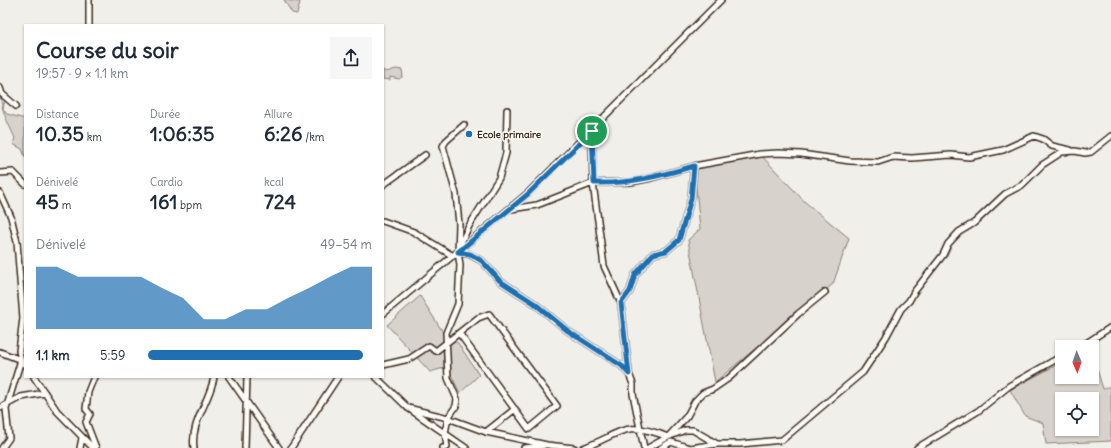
<!DOCTYPE html>
<html lang="fr">
<head>
<meta charset="utf-8">
<style>
	:root { --surface:#fff; --page:#f6f6f7; --text:#1f2937; --muted:#747a83; --accent:#1f6fb2 }
	body { margin:0; font-family:Delius,sans-serif; background:var(--page); color:var(--text); height:100vh; display:flex; flex-direction:column; font-size:15px; white-space:nowrap }
	* { box-sizing:border-box; margin:0 }
	p { font-size:13px; color:var(--muted) }
	.icon { flex:none; width:22px; height:22px; fill:none; stroke:currentColor; stroke-width:2; stroke-linecap:round; stroke-linejoin:round }
	.map { position:relative; flex:1; overflow:hidden }
	.panel { position:absolute; left:24px; top:24px; width:360px; height:354px; display:flex; flex-direction:column; background:var(--surface); border-radius:0px; box-shadow:0 1px 3px #0004 }
	.panel>* { flex:none }
	.needle { width:26px; rotate:178deg }
	.fabs { position:absolute; left:1055px; top:340px; display:grid; gap:8px }
	.fabs a { display:grid; place-items:center; width:44px; height:44px; border-radius:0px; background:var(--surface); box-shadow:0 1px 3px #0004; font-size:20px }
	.pin { position:absolute; display:grid; place-items:center; width:34px; height:34px; color:#fff; margin:-17px; border:2px solid #fff; border-radius:50%; box-shadow:0 1px 4px #0007 }
	.round { display:grid; place-items:center; flex:none; width:42px; height:42px; border-radius:0px; background:var(--page) }
	.summary { display:flex; align-items:center; justify-content:space-between; height:68px; padding:0 12px }
	h1 { font-size:22px; font-weight:700; line-height:30px }
	.figures { display:grid; grid-template-columns:repeat(3,1fr); gap:6px; height:68px; padding:4px 12px }
	.figures div { display:grid; align-content:center }
	.figures b { font-size:20px; font-weight:700 }
	.figures small { font-size:11px; font-weight:400 }
	.figures p { font-size:11px }
	.chart { height:112px; padding:8px 12px }
	.chart p { display:flex; justify-content:space-between }
	.chart svg { width:100%; height:72px; margin-top:4px; fill:var(--accent); opacity:.7 }
	ul { padding:0 12px; list-style:none; font-size:13px }
	li { display:grid; grid-template-columns:64px 48px 1fr; align-items:center; height:30px }
	li i { height:10px; border-radius:5px; background:var(--accent) }
	.map>svg:first-child { display:block }
	.green { fill:#d7d2cc; stroke:#897e75; fill-rule:evenodd }
	.lines { fill:none; stroke-linecap:round; stroke-linejoin:round }
	.minor-casing { stroke:#3b2a1e; stroke-width:8 }
	.minor { stroke:#fdfcf7; stroke-width:5 }
	.route-casing { stroke:#fff; stroke-width:8 }
	.route { stroke:#1f6fb2; stroke-width:5 }
	.poi-dot { fill:#1f6fb2; stroke:#fdfcf7; stroke-width:1.5 }
	.labels { text-anchor:middle; stroke-width:3; stroke-linejoin:round; paint-order:stroke }
	.poi-label { font-size:10px; font-weight:bold; fill:#3b2a1e; stroke:#fdfcf7; text-anchor:start }
</style>
</head>
<body>
<div class="map">
<svg width="1111" height="448" viewBox="0 0 1111 448">
	<rect width="100%" height="100%" fill="#f1efea"/>
	<filter id="ink" filterUnits="userSpaceOnUse"><feTurbulence type="fractalNoise" baseFrequency=".025" numOctaves="2"/><feDisplacementMap in="SourceGraphic" scale="8" xChannelSelector="R" yChannelSelector="G"/><feConvolveMatrix kernelMatrix="1 2 1 2 8 2 1 2 1" color-interpolation-filters="sRGB"/></filter>
	<g filter="url(#ink)">
		<path class="green" d="M284 0 300 2 297 14 292 13Z
			M396 69 402 70 403 76 399 79 390 77V80L383 79V70L386 72Z
			M0 89 5 99 3 109 7 114 25 119V157L22 149 13 144 15 138C7 121 0 108 0 89Z
			M760 154 805 202 849 238 833 284 715 382 688 240 700 229 694 166Z
			M420 296 446 337 458 343 479 375 460 393 447 367 430 372 387 325Z
			M1062 362V377H1092V368L1097 369 1103 389 1111 386V441L1046 444 1043 423 1025 416 1010 390ZM1062 399H1092V429H1062Z"/>
		<g class="lines">
			<defs>
				<path id="minor" d="M89 25V0
					M0 88 2 94 16 106
					M592 131 593 183 604 266 621 303 629 373
					M0 173 13 172 25 184
					M383 185 425 155
					M0 193 11 217 17 242 23 318 19 351 21 360 25 365
					M511 209 537 205 593 183 631 182 651 178 694 166 760 154 778 153 801 154 850 161 878 162 893 157 912 158 951 155 969 157 1003 150 1034 136 1043 139 1052 146 1070 150
					M383 221 414 232 453 256
					M459 247 469 226 499 178 506 153 507 110
					M458 252 469 254 482 261 500 281 534 303 568 331 622 366 629 374 633 384V394L644 448
					M621 303 630 291 635 275 653 254 666 251 679 240 691 199 694 166
					M383 314 528 193 721 0
					M1080 347 1111 327
					M0 352 21 360
					M383 365 409 359 429 346 436 351 478 318 489 314 557 406 529 429 459 333
					M34 377 57 411 93 448
					M94 377 88 392 86 409 90 414 86 422 96 448
					M229 377 279 448
					M376 377 408 408 466 448
					M0 408 21 397 45 393
					M408 408 448 418 486 432 547 445 574 448
					M486 432 515 409
					M2 448 9 438 6 409 21 360
					M80 448 82 438
					M194 448C190 423 210 401 214 377
					M245 448 247 377
					M291 448 338 377
					M443 448 447 447 445 433 448 418 456 406 457 399 448 378 446 333 458 304 460 265 458 252 459 224 456 194 443 146 446 141 464 125
					M524 448 543 446
					M583 448C622 434 623 419 668 437L685 430H693L717 444H740L782 440 863 372 886 337 901 309 909 301 914 292 943 255 948 244 959 232 974 223 1005 194 1022 185 1042 165 1062 152 1075 151 1085 153 1091 152 1111 136
					M648 448 668 437 687 416 695 401 703 393 713 389 729 378 798 314 825 292
					M661 448 671 442 690 448
					M690 448 717 444
					M917 448 978 411 1009 386 1062 356"/>
			</defs>
			<use href="#minor" class="minor-casing"/>
			<use href="#minor" class="minor"/>
		</g>
	</g>
	<g class="lines" filter="url(#ink)">
		<defs>
			<path id="route" d="M592 131 594 183C629 184 660 176 694 166L691 199 679 240 666 251 653 254 635 275 630 291 621 303 629 374 622 366 568 331 534 303 500 281 482 261 470 254 458 252 528 194Z"/>
		</defs>
		<use href="#route" class="route-casing"/>
		<use href="#route" class="route"/>
	</g>
	<circle class="poi-dot" cx="469" cy="134" r="4"/>
	<g class="labels">
		<g class="poi-label">
			<text x="477" y="138">Ecole primaire</text>
		</g>
	</g>
</svg>
<div class="fabs">
<a><svg class="needle" viewBox="-14 -14 28 28"><path d="M0-13l5 13h-10z" fill="#e53935"/><path d="M0 13l5-13h-10z" fill="#747a83"/></svg></a>
<a><svg class="icon" aria-label="locate" viewBox="0 0 24 24"><circle cx="12" cy="12" r="6"/><path d="M12 2v4M12 18v4M2 12h4M18 12h4"/></svg></a>
</div>
<div class="pin" style="left:592px;top:131px;background:#1e9e55"><svg class="icon" aria-label="arrive" viewBox="0 0 24 24"><path d="M6 21V4h12l-3 4 3 4H6"/></svg></div>
<section class="panel">
<div class="summary"><div><h1>Course du soir</h1><p>19:57 · 9 × 1.1 km</p></div><a class="round"><svg class="icon" aria-label="share" viewBox="0 0 24 24"><path d="M12 15V3M7 8l5-5 5 5M5 13v7h14v-7"/></svg></a></div>
<div class="figures">
<div><p>Distance</p><b>10.35<small> km</small></b></div>
<div><p>Durée</p><b>1:06:35</b></div>
<div><p>Allure</p><b>6:26<small> /km</small></b></div>
</div>
<div class="figures">
<div><p>Dénivelé</p><b>45<small> m</small></b></div>
<div><p>Cardio</p><b>161<small> bpm</small></b></div>
<div><p>kcal</p><b>724</b></div>
</div>
<div class="chart"><p><span>Dénivelé</span>49–54 m</p>
<svg viewBox="0 0 160 44" preserveAspectRatio="none"><path d="M0 44V6L10 6L20 12L30 12L40 12L50 12L60 19L70 25L80 38L90 38L100 32L110 32L120 25L130 19L140 12L150 6L160 6V44z"/></svg>
</div>
<ul>
<li><b>1.1 km</b>5:59<i style="width:96%"></i></li>
</ul>
</section>
</div>
</body>
</html>
